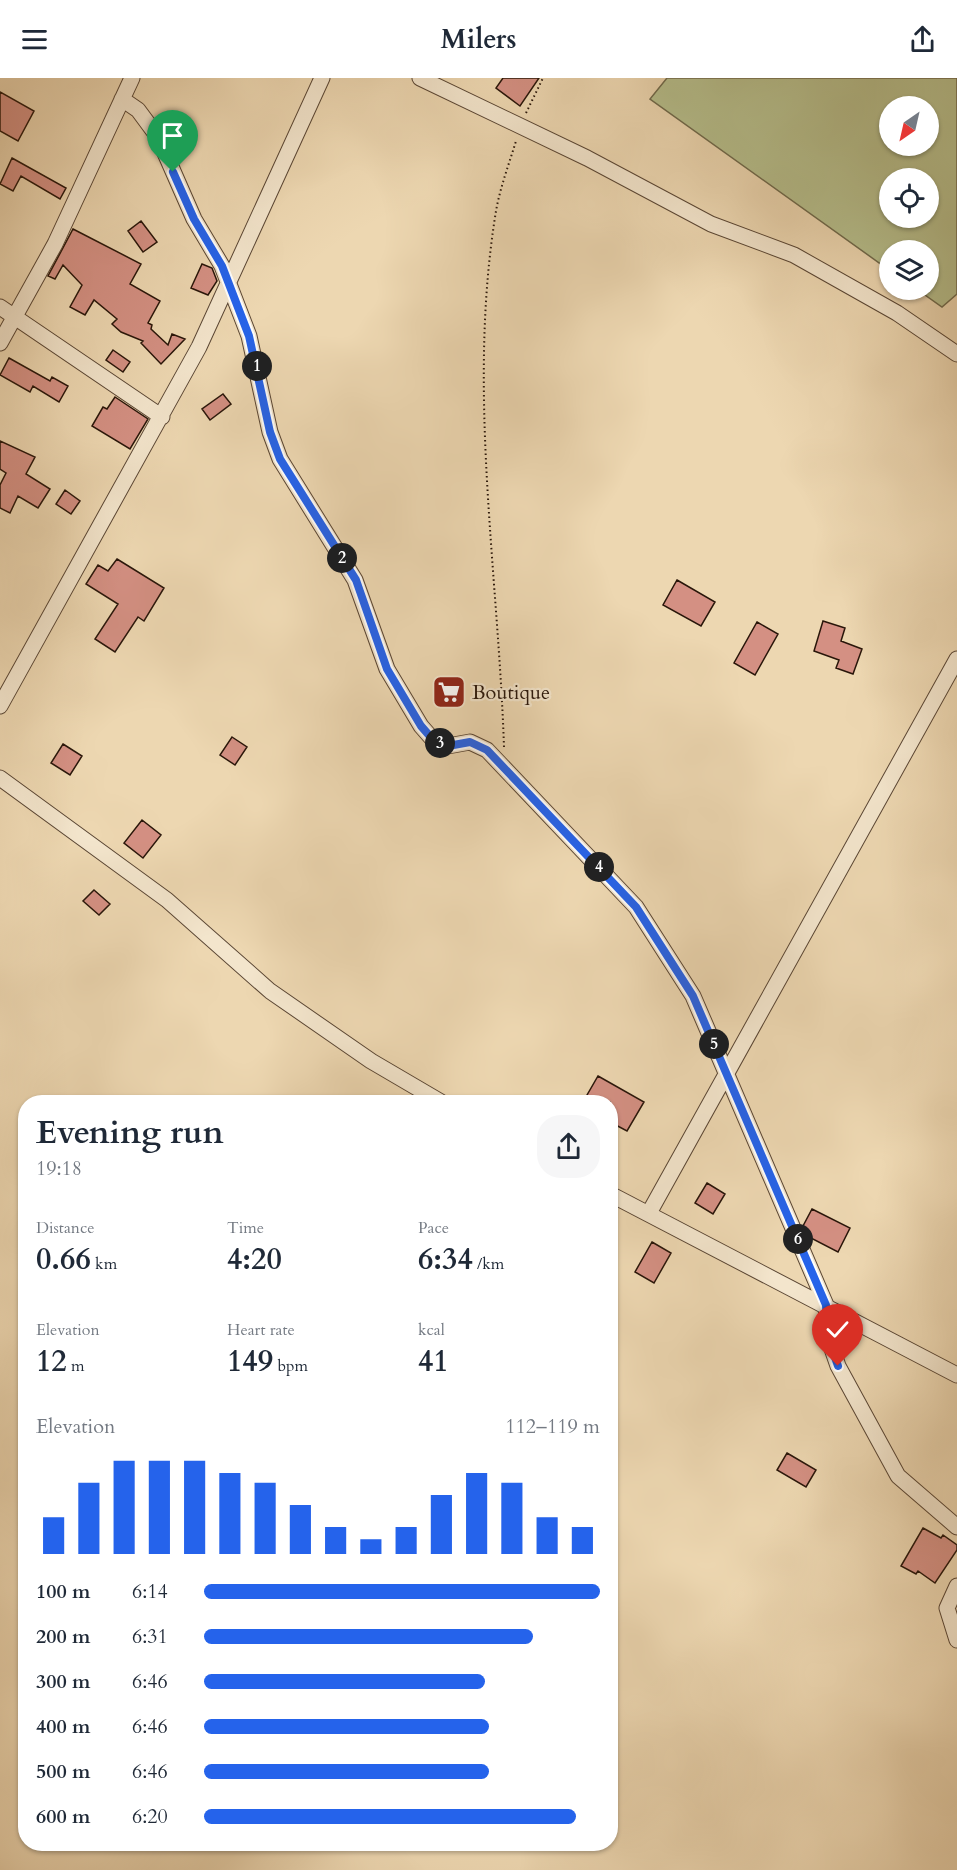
<!DOCTYPE html>
<html lang="en">
<head>
<meta charset="utf-8">
<style>
	:root { --surface:#fff; --page:#f6f6f7; --text:#1f2937; --muted:#747a83; --accent:#2563eb }
	body { margin:0; font-family:Cardo,serif; background:var(--page); color:var(--text); height:100vh; display:flex; flex-direction:column; font-size:22px; white-space:nowrap }
	* { box-sizing:border-box; margin:0 }
	p { font-size:20px; color:var(--muted) }
	.icon { flex:none; width:33px; height:33px; fill:none; stroke:currentColor; stroke-width:2; stroke-linecap:round; stroke-linejoin:round }
	.map { position:relative; flex:1; overflow:hidden }
	.side { position:absolute; left:18px; top:1017px; width:600px; height:756px; display:flex; flex-direction:column; background:var(--surface); border-radius:24px; box-shadow:0 2px 4px #0004 }
	.side>* { flex:none }
	.needle { width:39px; rotate:214deg }
	.buttons { position:absolute; left:879px; top:18px; display:grid; gap:12px }
	.buttons a { display:grid; place-items:center; width:60px; height:60px; border-radius:50%; background:var(--surface); box-shadow:0 2px 4px #0004; font-size:30px }
	.pin { position:absolute; display:grid; place-items:center; width:51px; height:51px; color:#fff; margin:-62px -26px; border-radius:50% 50% 50% 0; rotate:-45deg; box-shadow:0 0 6px #0007 }
	.pin .icon { rotate:45deg }
	.km { position:absolute; width:30px; height:30px; margin:-15px; border-radius:50%; background:#222; color:#fff; font-size:16px; line-height:30px; text-align:center }
	.round { display:grid; place-items:center; flex:none; width:63px; height:63px; border-radius:24px; background:var(--page) }
	.headline { display:flex; align-items:center; justify-content:space-between; height:102px; padding:0 18px }
	h1 { font-size:33px; font-weight:700; line-height:45px }
	.stats { display:grid; grid-template-columns:repeat(3,1fr); gap:9px; height:102px; padding:6px 18px }
	.stats div { display:grid; align-content:center }
	.stats b { font-size:30px; font-weight:700 }
	.stats small { font-size:16px; font-weight:400 }
	.stats p { font-size:16px }
	.chart { height:168px; padding:12px 18px }
	.chart p { display:flex; justify-content:space-between }
	.chart svg { width:100%; height:108px; margin-top:6px; stroke:var(--accent); stroke-width:6 }
	ul { padding:0 18px; list-style:none; font-size:20px }
	li { display:grid; grid-template-columns:96px 72px 1fr; align-items:center; height:45px }
	li i { height:15px; border-radius:8px; background:var(--accent) }
	header { display:flex; justify-content:space-between; align-items:center; height:78px; padding:0 18px; background:var(--surface); font-size:27px; font-weight:700 }
	.map>svg:first-child { display:block }
	.green { fill:#b6bf8d; stroke:#706a4c; stroke-width:1.5; fill-rule:evenodd }
	.building { fill:#d49083; stroke:#29160a; stroke-width:1.5 }
	.lines { fill:none; stroke-linecap:round; stroke-linejoin:round }
	.street-casing { stroke:#5a4634; stroke-width:17 }
	.path { stroke:#29160a; stroke-width:2; stroke-dasharray:1.5 3; stroke-linecap:butt }
	.street { stroke:#f3e5cc; stroke-width:15 }
	.route-casing { stroke:#fff; stroke-width:12 }
	.route { stroke:#2563eb; stroke-width:8 }
	.labels { text-anchor:middle; stroke-width:4.5; stroke-linejoin:round; paint-order:stroke }
	.poi-label { font-size:20px; fill:#29160a; stroke:#f3e5cc; text-anchor:start }
</style>
</head>
<body>
<header><svg class="icon" aria-label="menu" viewBox="0 0 24 24"><path d="M4 6h16M4 12h16M4 18h16"/></svg>Milers<svg class="icon" aria-label="share" viewBox="0 0 24 24"><path d="M12 15V3M7 8l5-5 5 5M5 13v7h14v-7"/></svg></header>
<div class="map">
<svg width="957" height="1792" viewBox="0 0 957 1792">
	<rect width="100%" height="100%" fill="#edd7b1"/>
	<filter id="stains"><feTurbulence type="fractalNoise" baseFrequency=".00333" numOctaves="4"/><feColorMatrix values="0 0 0 0 .2 0 0 0 0 .09 0 0 0 0 .02 0 0 0 .5 -.17"/></filter>
	<radialGradient id="worn" r=".72"><stop offset=".6" stop-color="#630" stop-opacity="0"/><stop offset="1" stop-color="#630" stop-opacity=".3"/></radialGradient>
	<path class="green" d="M667 0H957V216L942 229 918 212H928V172H890L889 192 650 21ZM890 28H928V68H890ZM890 100H928V140H890Z"/>
	<path class="building" d="M503 0H539L520 28 496 10Z
		M0 14 34 33 18 63 0 53Z
		M12 80 66 110 60 121 21 98 13 113 0 106Z
		M141 143 157 164 143 174 128 153Z
		M73 151 141 186 130 206 160 223 148 245 152 247 151 251 168 267 172 256 185 261 161 286 141 265 143 263 121 254 112 246 117 241 94 222 85 237 70 229 82 207 63 187 55 201 48 198Z
		M202 186 212 190 217 203 208 217 191 210Z
		M113 272 130 284 123 294 106 282Z
		M9 280 50 303 52 299 68 308 59 324 33 308 30 314 0 297Z
		M223 316 231 326 210 342 202 331Z
		M115 319 148 341 130 371 92 348 103 329 107 331Z
		M0 363 35 379 26 396 50 411 38 430 18 418 10 435 0 430V407L6 395 0 391Z
		M65 412 80 423 71 436 56 426Z
		M117 481 164 510 144 543 138 539 115 574 95 561 118 526 86 506 98 487 108 493Z
		M677 502 715 524 701 548 663 527Z
		M823 543 845 550 841 563 862 571 853 596 836 590 839 582 814 573Z
		M757 544 778 556 755 597 734 585Z
		M232 659 247 669 235 687 220 677Z
		M63 666 82 678 70 697 51 685Z
		M142 742 161 757 143 780 124 765Z
		M94 812 110 826 99 837 83 823Z
		M598 998 644 1024 627 1053 610 1044V1024H583Z
		M707 1105 725 1116 713 1136 695 1125Z
		M812 1131 850 1150 838 1174 807 1158 803 1148Z
		M652 1164 671 1175 654 1205 635 1194Z
		M787 1375 816 1392 806 1409 777 1392Z
		M923 1450 941 1460 943 1457 957 1467V1472L935 1505 918 1493 916 1496 901 1488Z"/>
	<g class="lines">
		<defs>
			<path id="street" d="M420 0 587 80 711 146 794 177 897 235 957 276
				M122 21 138 32 158 59 194 141 222 188 249 258 270 354 280 381 355 502 387 591 421 648 435 664 448 668 470 664 487 672 636 829 693 918 826 1227 828 1259 838 1288 898 1398 957 1449
				M0 229 162 339
				M0 265 55 166 132 0
				M0 628 199 269 322 0
				M0 700 167 822 270 913 371 983 441 1024
				M610 1116 957 1297
				M649 1135 957 581
				M957 1508 947 1530 957 1562"/>
		</defs>
		<use href="#street" class="street-casing"/>
		<path class="path" d="M526 35 543 0
			M504 669C498 491 467 310 496 133 500 110 509 86 516 63"/>
		<use href="#street" class="street"/>
	</g>
	<g class="lines">
		<defs>
			<path id="route" d="M173 94 194 141 222 188 249 258 270 354 280 381 356 502 387 591 421 648 435 664 448 668 470 664 487 672 636 829 693 918 826 1227 828 1259 838 1288"/>
		</defs>
		<use href="#route" class="route-casing"/>
		<use href="#route" class="route"/>
	</g>
	<defs>
		<symbol id="supermarket-square" viewBox="-11 -11 22 22"><rect x="-9" y="-9" width="18" height="18" rx="4" fill="#8f2418" stroke="#f3e5cc"/><path d="M-6-5.5h2.5l.6 2H6L4.5 2H-2.5L-4.4-4H-6ZM-1.5 3.2a1.3 1.3 0 1 0 .1 0ZM3 3.2a1.3 1.3 0 1 0 .1 0Z" fill="#fff"/></symbol>
	</defs>
	<g fill-rule="evenodd">
		<use href="#supermarket-square" x="430" y="595" width="38" height="38"/>
	</g>
	<g class="labels">
		<g class="poi-label">
			<text x="472" y="621">Boutique</text>
		</g>
	</g>
	<rect width="100%" height="100%" filter="url(#stains)"/>
	<rect width="100%" height="100%" fill="url(#worn)"/>
</svg>
<div class="buttons">
<a><svg class="needle" viewBox="-14 -14 28 28"><path d="M0-13l5 13h-10z" fill="#e53935"/><path d="M0 13l5-13h-10z" fill="#747a83"/></svg></a>
<a><svg class="icon" aria-label="locate" viewBox="0 0 24 24"><circle cx="12" cy="12" r="6"/><path d="M12 2v4M12 18v4M2 12h4M18 12h4"/></svg></a>
<a><svg class="icon" aria-label="layers" viewBox="0 0 24 24"><path d="M12 4l9 5-9 5-9-5zM3 14l9 5 9-5"/></svg></a>
</div>
<div class="pin" style="left:173px;top:94px;background:#1e9e55"><svg class="icon" aria-label="arrive" viewBox="0 0 24 24"><path d="M6 21V4h12l-3 4 3 4H6"/></svg></div>
<div class="pin" style="left:838px;top:1288px;background:#d93025"><svg class="icon" aria-label="check" viewBox="0 0 24 24"><path d="M5 12l5 5 9-10"/></svg></div>
<b class="km" style="left:257px;top:288px">1</b>
<b class="km" style="left:342px;top:480px">2</b>
<b class="km" style="left:440px;top:665px">3</b>
<b class="km" style="left:599px;top:789px">4</b>
<b class="km" style="left:714px;top:966px">5</b>
<b class="km" style="left:798px;top:1161px">6</b>
<section class="side">
<div class="headline"><div><h1>Evening run</h1><p>19:18</p></div><a class="round"><svg class="icon" aria-label="share" viewBox="0 0 24 24"><path d="M12 15V3M7 8l5-5 5 5M5 13v7h14v-7"/></svg></a></div>
<div class="stats">
<div><p>Distance</p><b>0.66<small> km</small></b></div>
<div><p>Time</p><b>4:20</b></div>
<div><p>Pace</p><b>6:34<small> /km</small></b></div>
</div>
<div class="stats">
<div><p>Elevation</p><b>12<small> m</small></b></div>
<div><p>Heart rate</p><b>149<small> bpm</small></b></div>
<div><p>kcal</p><b>41</b></div>
</div>
<div class="chart"><p><span>Elevation</span>112–119 m</p>
<svg viewBox="0 0 160 44" preserveAspectRatio="none"><path d="M5 44V29M15 44V15M25 44V6M35 44V6M45 44V6M55 44V11M65 44V15M75 44V24M85 44V33M95 44V38M105 44V33M115 44V20M125 44V11M135 44V15M145 44V29M155 44V33"/></svg>
</div>
<ul>
<li><b>100 m</b>6:14<i style="width:100%"></i></li>
<li><b>200 m</b>6:31<i style="width:83%"></i></li>
<li><b>300 m</b>6:46<i style="width:71%"></i></li>
<li><b>400 m</b>6:46<i style="width:72%"></i></li>
<li><b>500 m</b>6:46<i style="width:72%"></i></li>
<li><b>600 m</b>6:20<i style="width:94%"></i></li>
</ul>
</section>
</div>
</body>
</html>
